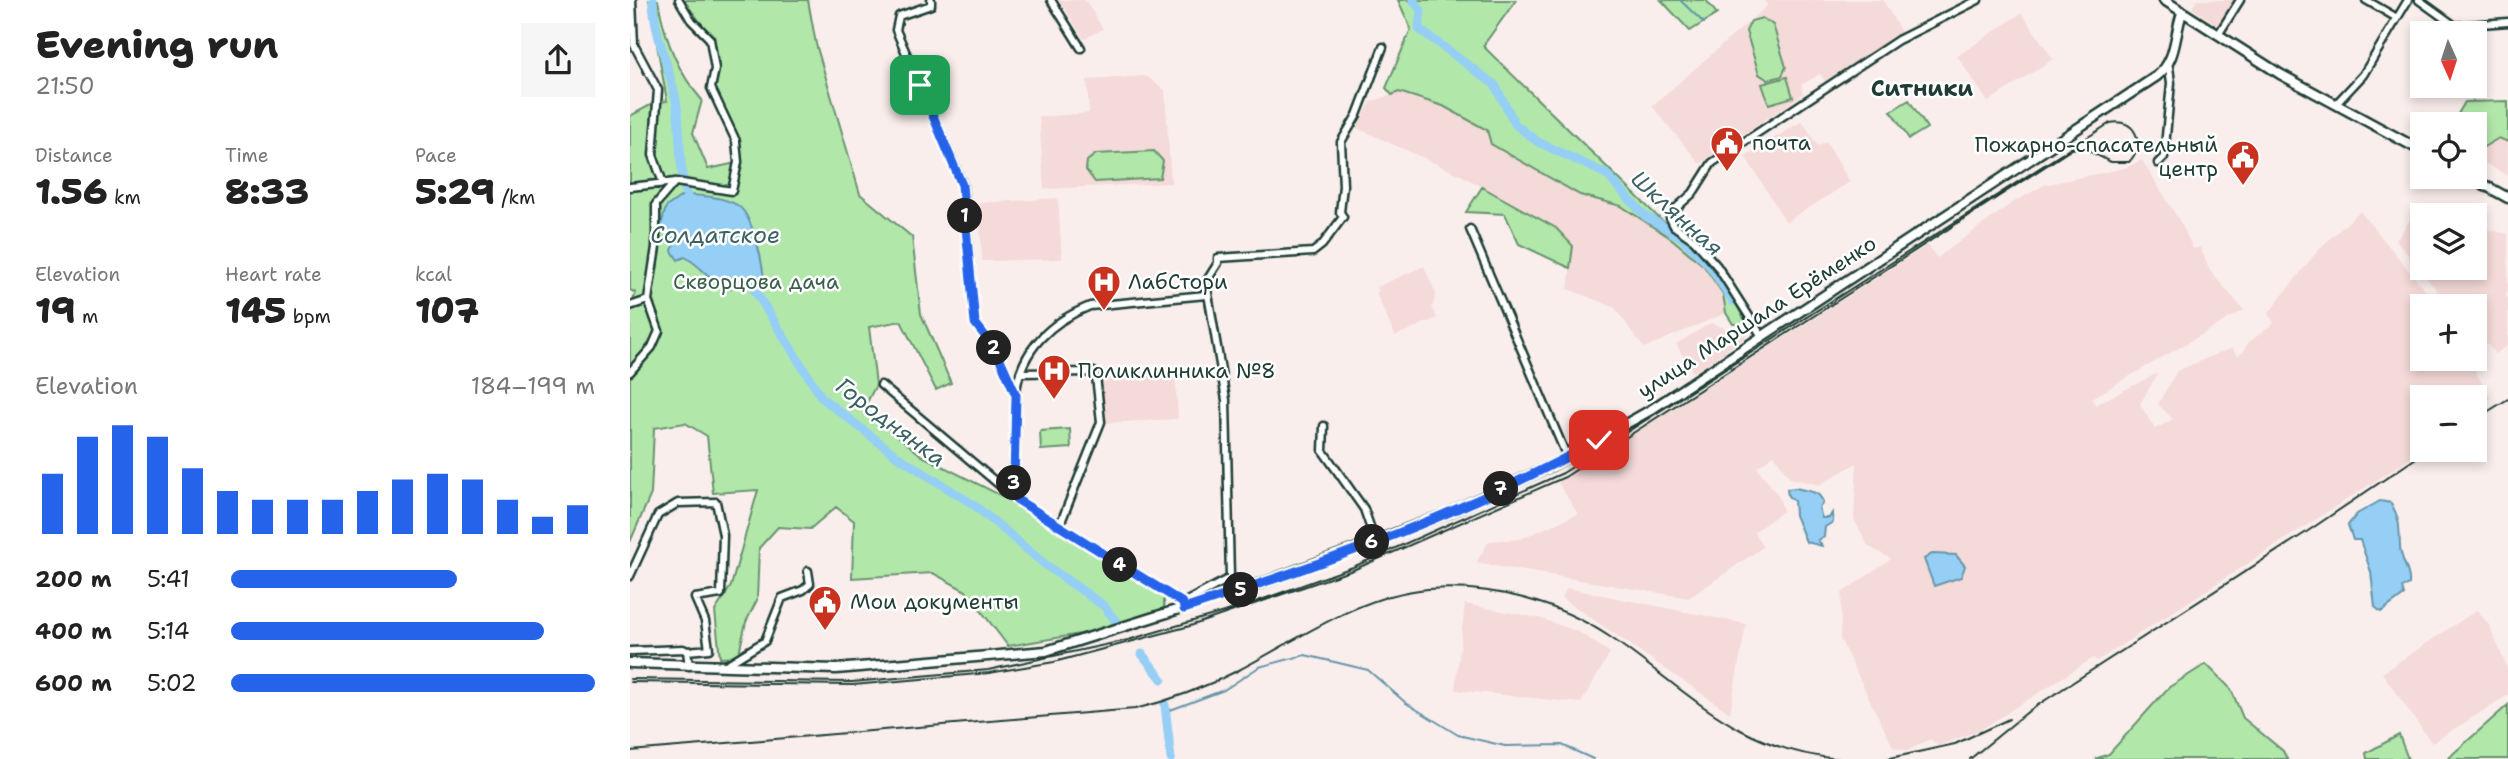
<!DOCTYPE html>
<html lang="en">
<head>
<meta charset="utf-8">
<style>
	:root { --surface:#fff; --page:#f6f6f6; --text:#222; --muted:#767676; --accent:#2563eb }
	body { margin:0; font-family:"Shantell Sans",sans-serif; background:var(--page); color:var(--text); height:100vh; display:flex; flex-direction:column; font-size:26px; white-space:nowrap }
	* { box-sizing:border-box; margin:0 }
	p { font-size:23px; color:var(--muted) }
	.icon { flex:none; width:38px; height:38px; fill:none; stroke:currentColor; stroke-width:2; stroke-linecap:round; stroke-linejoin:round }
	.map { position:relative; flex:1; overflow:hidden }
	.drawer { display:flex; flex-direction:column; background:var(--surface); width:630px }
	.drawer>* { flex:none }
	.needle { width:46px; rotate:177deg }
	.buttons { position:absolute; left:1780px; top:21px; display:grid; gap:14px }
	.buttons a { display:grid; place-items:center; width:77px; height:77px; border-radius:0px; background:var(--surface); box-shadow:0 4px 10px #0003; font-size:35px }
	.pin { position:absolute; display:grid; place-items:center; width:60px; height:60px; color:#fff; margin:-30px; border-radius:14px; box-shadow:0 4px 10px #0006 }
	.km { position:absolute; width:35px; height:35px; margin:-18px; border-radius:50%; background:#222; color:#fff; font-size:19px; line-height:35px; text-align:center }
	.round { display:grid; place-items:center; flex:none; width:74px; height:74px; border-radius:0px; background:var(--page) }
	.headline { display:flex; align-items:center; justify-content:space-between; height:119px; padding:0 35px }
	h1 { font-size:38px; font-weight:800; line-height:52px }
	.metrics { display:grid; grid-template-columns:repeat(3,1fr); gap:10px; height:119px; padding:7px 35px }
	.metrics div { display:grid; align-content:center }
	.metrics b { font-size:35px; font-weight:800 }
	.metrics small { font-size:19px; font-weight:400 }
	.metrics p { font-size:19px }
	.chart { height:196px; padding:14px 35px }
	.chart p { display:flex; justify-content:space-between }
	.chart svg { width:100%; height:126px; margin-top:7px; stroke:var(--accent); stroke-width:6 }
	ul { padding:0 35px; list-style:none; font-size:23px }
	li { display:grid; grid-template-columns:112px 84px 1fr; align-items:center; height:52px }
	li i { height:18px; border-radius:9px; background:var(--accent) }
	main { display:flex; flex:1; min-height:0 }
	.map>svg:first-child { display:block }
	.built { fill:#f4dad8 }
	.green { fill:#b2e7aa; stroke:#68926f; stroke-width:2 }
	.water { fill:#95cff5; stroke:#6695a8; stroke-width:2 }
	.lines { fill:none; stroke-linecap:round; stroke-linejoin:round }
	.stream { stroke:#6695a8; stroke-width:2 }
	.river { stroke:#95cff5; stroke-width:9 }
	.minor-casing { stroke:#1f3d34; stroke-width:11 }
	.major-casing { stroke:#1f3d34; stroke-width:13 }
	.minor { stroke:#fff; stroke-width:6 }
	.major { stroke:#fff; stroke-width:8 }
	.tram { stroke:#1f3d34; stroke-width:2 }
	.rail { stroke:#1f3d34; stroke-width:2 }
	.route-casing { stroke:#fff; stroke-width:14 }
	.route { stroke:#2563eb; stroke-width:9 }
	.labels { text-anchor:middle; stroke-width:5; stroke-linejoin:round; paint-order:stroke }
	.poi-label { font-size:21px; fill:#1f3d34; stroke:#fff; text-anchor:start }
	.park-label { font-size:21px; fill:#3c5f4c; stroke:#fff }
	.street-label { font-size:21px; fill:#1f3d34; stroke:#fff }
	.neighbourhood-label { font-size:23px; font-weight:bold; fill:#1f3d34; stroke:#fff }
	.water-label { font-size:23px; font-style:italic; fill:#3c6264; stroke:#fff }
</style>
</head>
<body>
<main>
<section class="drawer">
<div class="headline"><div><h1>Evening run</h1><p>21:50</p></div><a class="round"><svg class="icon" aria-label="share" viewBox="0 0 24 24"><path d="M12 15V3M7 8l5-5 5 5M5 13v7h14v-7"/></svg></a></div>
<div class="metrics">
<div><p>Distance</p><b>1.56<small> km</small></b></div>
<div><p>Time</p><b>8:33</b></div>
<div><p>Pace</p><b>5:29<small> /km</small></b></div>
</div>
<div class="metrics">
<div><p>Elevation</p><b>19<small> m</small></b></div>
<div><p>Heart rate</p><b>145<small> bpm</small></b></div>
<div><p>kcal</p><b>107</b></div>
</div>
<div class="chart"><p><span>Elevation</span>184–199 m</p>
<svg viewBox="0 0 160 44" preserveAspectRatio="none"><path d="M5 44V23M15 44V10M25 44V6M35 44V10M45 44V21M55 44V29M65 44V32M75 44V32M85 44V32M95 44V29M105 44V25M115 44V23M125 44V25M135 44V32M145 44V38M155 44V34"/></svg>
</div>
<ul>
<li><b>200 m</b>5:41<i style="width:62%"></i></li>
<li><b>400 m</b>5:14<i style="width:86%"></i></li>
<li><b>600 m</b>5:02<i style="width:100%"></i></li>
</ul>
</section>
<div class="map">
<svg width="1878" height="759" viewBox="0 0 1878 759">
	<rect width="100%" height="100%" fill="#faeeed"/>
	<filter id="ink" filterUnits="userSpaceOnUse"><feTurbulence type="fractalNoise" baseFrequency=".0143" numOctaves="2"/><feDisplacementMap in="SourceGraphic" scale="14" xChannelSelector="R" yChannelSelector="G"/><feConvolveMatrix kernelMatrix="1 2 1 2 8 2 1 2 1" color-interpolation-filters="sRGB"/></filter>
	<g filter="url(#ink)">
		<path class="built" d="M429 0H455L473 29 454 39Z
			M1135 0H1253L1271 32 1195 81 1190 74 1171 85 1173 94 1070 164 1022 106 1137 6Z
			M1567 0H1606L1590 27 1562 8Z
			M1392 13 1423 59 1358 102 1327 56Z
			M516 76 535 90 541 183 414 189 409 117 459 113 457 80Z
			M768 92 813 106 857 130 861 144 950 195 991 206 1042 239 1074 266 1093 294 1096 313 1014 348 984 307 938 289 943 246 926 229 833 176 727 128 741 102Z
			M1172 121 1188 146 1196 142 1220 182 1156 222 1115 156Z
			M1869 137 1878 142V176L1845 158 1844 152Z
			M1512 160 1552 225 1563 249 1570 247 1580 271 1614 310 1462 398 1465 405 1528 373 1510 404 1525 429 1543 419 1528 404 1547 371 1601 348 1608 356 1613 352 1618 343 1644 323 1638 314 1689 249 1730 211 1808 306H1792V359H1838L1860 397 1845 412 1844 397H1792L1793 450 1467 661 1463 658 1352 729 1308 746 1300 739 1277 751 1263 747 1210 639 1212 593 1261 559 1238 546 1224 519 1227 463 1189 485 1160 478 1144 455 1127 467 1149 497 1153 511 1124 532 1133 547 1059 598 846 563 859 541 890 539 948 514 928 483 1298 245 1307 258 1382 203 1414 185 1495 168Z
			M428 198 432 259 352 261 349 203Z
			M1786 211 1794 215 1792 268H1844L1845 217 1848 219 1850 228 1878 234V290L1875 295 1878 299V345L1865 354 1855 342 1845 346 1844 306H1819L1766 240Z
			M794 266 806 294 802 308 807 318 765 336 746 293 749 291 747 287Z
			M1081 323 1117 336 1063 373 1046 344Z
			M545 369 548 419 472 423 468 374Z
			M937 588 1116 624 1100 713 932 598Z
			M835 604 909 618 949 632 980 653 951 703 825 690Z
			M1847 610 1859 625 1878 670V695L1802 743 1752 673Z"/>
		<path class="green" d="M19 0H28C34 36 48 73 72 100L63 133 78 169 111 162 109 139 85 88 89 70 83 38 53 0H178L186 44 230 194 282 237 291 314 321 383 306 390 271 321 239 327 246 385 234 408 292 456 374 497 534 596V611L468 631 378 646 336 591 303 573 222 578 224 521 206 507 180 529 148 527 129 548 127 600 116 622 108 657 90 658 85 611 101 586 128 490 83 493 77 436 55 423 24 428 21 494 0 542V307L6 293 0 290V116L24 103 37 101Z
			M768 0H886L853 46 1030 219 1066 245 1087 269 1117 324H1103L1096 313 1093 294 1074 266 1042 239 991 206 950 195 861 144 857 130 813 106 769 92 762 95 756 88 781 29Z
			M1031 0H1076L1087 14 1060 31Z
			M1132 18 1143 25 1156 67 1152 76 1138 80 1129 74 1116 31 1121 21Z
			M1157 77 1163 97 1139 104 1132 84Z
			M1279 100 1297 128 1279 139 1261 111Z
			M1878 101V142L1869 138 1845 152 1844 124H1822L1835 102Z
			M524 151 533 161 530 178 465 182 456 170 457 161 466 154Z
			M852 187 926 228 943 246 940 268 889 244 875 214 836 212Z
			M440 429 441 448 411 450 410 431Z
			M1576 664 1601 689 1613 718 1653 751 1657 759H1465L1479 754 1538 688Z
			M1878 705V759H1818L1825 752Z
			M1769 735 1778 759H1737L1736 753Z"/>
		<path class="water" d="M53 195C69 195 93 197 107 205 123 214 133 264 134 282L125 288 108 279 100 289C80 282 73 267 55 257L48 260 42 251 44 244 31 225 36 207Z
			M1166 488C1178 492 1190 490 1193 503L1189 508 1192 518H1199L1202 513 1203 522 1195 527 1194 537 1188 540 1192 546 1176 542 1165 515 1164 501 1158 496 1157 489Z
			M1750 501 1761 503C1771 522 1769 527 1770 546 1770 560 1781 571 1779 584L1772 588 1774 595 1751 612 1745 607 1741 572 1730 540H1723L1718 525 1727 514Z
			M1302 554 1326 555 1335 566 1331 577 1304 586 1294 559Z"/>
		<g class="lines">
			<path class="stream" d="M1050 0 1074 23
				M535 712 594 690 629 667 675 655 738 670 776 703 828 735 875 746 932 745 963 759"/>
			<path class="river" d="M23 0C24 34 39 66 46 100 53 135 46 174 61 207
				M783 0 791 10 789 29 865 85 885 124 908 142 976 174 1015 216 1051 237 1079 265 1103 301
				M117 278 192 398 267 456 344 505 417 566 474 606 488 624
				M512 654 532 679
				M535 705 541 759"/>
			<defs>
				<path id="minor" d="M2 0 4 45 28 90 23 155 33 183
					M301 0V5L269 16 266 30 333 185 345 323 366 350 386 395 384 481 386 499 553 603 554 609
					M421 0 451 48
					M1736 0 1767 18
					M1789 0 1825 26 1878 22
					M1588 35 1610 0
					M1706 104 1733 75 1778 0
					M1528 163 1534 157 1541 83 1539 67
					M0 187 46 182 102 191 108 162 106 141 81 88 85 69 80 39 61 20 49 0
					M840 229 937 457
					M0 306 18 300 26 247V204L45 182
					M1131 335 1087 266 1064 240 1044 226 1040 218 1044 210 1063 193 1082 163 1268 40 1348 0
					M0 372 22 347 29 331 18 300
					M390 373 464 372 466 376 471 422 429 527
					M251 385 386 499
					M386 392C391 349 422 321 460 306L576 295
					M694 426 693 451 734 509 745 541
					M0 576 28 515 48 503 86 502 93 535 91 594 65 598 75 621 79 649 57 651
					M553 603 600 578 596 400 576 282 588 263V258L683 252 692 245 713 217 710 212 713 186 711 142 727 115 753 47
					M0 651 53 649 57 651 59 666
					M96 665 135 641 152 598 173 590 180 584 178 571"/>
				<path id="major" d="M1534 0 1650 74 1792 151
					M1840 177 1878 198
					M0 663 206 669 416 651 632 583 727 548 818 513 921 466 1019 411 1527 76C1547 60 1544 36 1552 13"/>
			</defs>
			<use href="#minor" class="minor-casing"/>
			<use href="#major" class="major-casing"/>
			<use href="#minor" class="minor"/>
			<use href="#major" class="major"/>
			<path class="tram" d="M0 679 222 682 358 670 498 640 611 607 723 567 933 473 1480 123C1506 117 1516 145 1499 162H1481L1451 147 1442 149 935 477 723 570 560 626 424 662 359 673 223 685 0 682"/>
			<path class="rail" d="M1844 420 1878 399
				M0 751 505 709C542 700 576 687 609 670 669 639 729 595 798 589 861 584 928 602 980 637 1060 692 1106 750 1210 759
				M1256 759 1325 744 1379 719
				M1340 759 1400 710 1675 533 1798 450"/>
		</g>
	</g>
	<g class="lines" filter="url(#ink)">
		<defs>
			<path id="route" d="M290 85 332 185 345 323 366 350 386 395 384 481 386 499 553 603 554 609C696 563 838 512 969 440"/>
		</defs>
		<use href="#route" class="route-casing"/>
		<use href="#route" class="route"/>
	</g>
	<defs>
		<symbol id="civic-pin" viewBox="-11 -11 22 30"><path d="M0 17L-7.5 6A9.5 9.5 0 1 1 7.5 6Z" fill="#c8321e" stroke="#fff"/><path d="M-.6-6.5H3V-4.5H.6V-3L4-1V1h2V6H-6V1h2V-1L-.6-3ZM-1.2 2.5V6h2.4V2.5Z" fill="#fff"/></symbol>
		<symbol id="hospital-pin" viewBox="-11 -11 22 30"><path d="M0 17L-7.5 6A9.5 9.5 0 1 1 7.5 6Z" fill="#c8321e" stroke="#fff"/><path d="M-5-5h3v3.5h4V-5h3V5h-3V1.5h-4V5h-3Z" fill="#fff"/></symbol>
	</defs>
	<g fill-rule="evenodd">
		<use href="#civic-pin" x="1078" y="124" width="38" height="52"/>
		<use href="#civic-pin" x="1594" y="138" width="38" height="52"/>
		<use href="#hospital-pin" x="455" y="263" width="38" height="52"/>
		<use href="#hospital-pin" x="405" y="352" width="38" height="52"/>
		<use href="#civic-pin" x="176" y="583" width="38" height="52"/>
	</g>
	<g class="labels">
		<g class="poi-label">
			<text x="1122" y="150">почта</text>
			<text x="1588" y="152" text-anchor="end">Пожарно-спасательный<tspan x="1588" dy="24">центр</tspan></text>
			<text x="498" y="289">ЛабСтори</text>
			<text x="448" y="378">Поликлинника №8</text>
			<text x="220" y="609">Мои документы</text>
		</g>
		<g class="park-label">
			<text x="126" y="289">Скворцова дача</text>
		</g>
		<g class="street-label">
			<text transform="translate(1127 317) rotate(-33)" y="7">улица Маршала Ерёменко</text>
		</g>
		<g class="neighbourhood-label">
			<text x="1292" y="96">Ситники</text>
		</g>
		<g class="water-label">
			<text transform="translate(1047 213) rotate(42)" y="8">Шклянная</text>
			<text x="85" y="243">Солдатское</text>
			<text transform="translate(261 422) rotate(37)" y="8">Городнянка</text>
		</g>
	</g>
</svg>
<div class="buttons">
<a><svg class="needle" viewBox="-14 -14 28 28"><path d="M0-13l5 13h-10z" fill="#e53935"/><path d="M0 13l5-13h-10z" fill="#767676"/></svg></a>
<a><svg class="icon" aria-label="locate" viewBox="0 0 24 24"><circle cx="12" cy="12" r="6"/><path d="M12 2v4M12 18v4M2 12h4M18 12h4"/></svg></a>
<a><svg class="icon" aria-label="layers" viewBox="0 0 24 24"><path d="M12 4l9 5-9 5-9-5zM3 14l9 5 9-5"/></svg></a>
<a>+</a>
<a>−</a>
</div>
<div class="pin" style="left:290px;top:85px;background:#1e9e55"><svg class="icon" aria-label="arrive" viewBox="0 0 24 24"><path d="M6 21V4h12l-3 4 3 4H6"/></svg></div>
<div class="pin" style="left:969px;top:440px;background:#d93025"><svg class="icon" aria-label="check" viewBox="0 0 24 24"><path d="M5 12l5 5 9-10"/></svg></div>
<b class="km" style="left:335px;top:216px">1</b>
<b class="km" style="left:364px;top:348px">2</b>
<b class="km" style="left:384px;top:483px">3</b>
<b class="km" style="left:490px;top:565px">4</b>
<b class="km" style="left:611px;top:590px">5</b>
<b class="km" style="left:742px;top:542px">6</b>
<b class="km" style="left:871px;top:489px">7</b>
</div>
</main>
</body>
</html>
